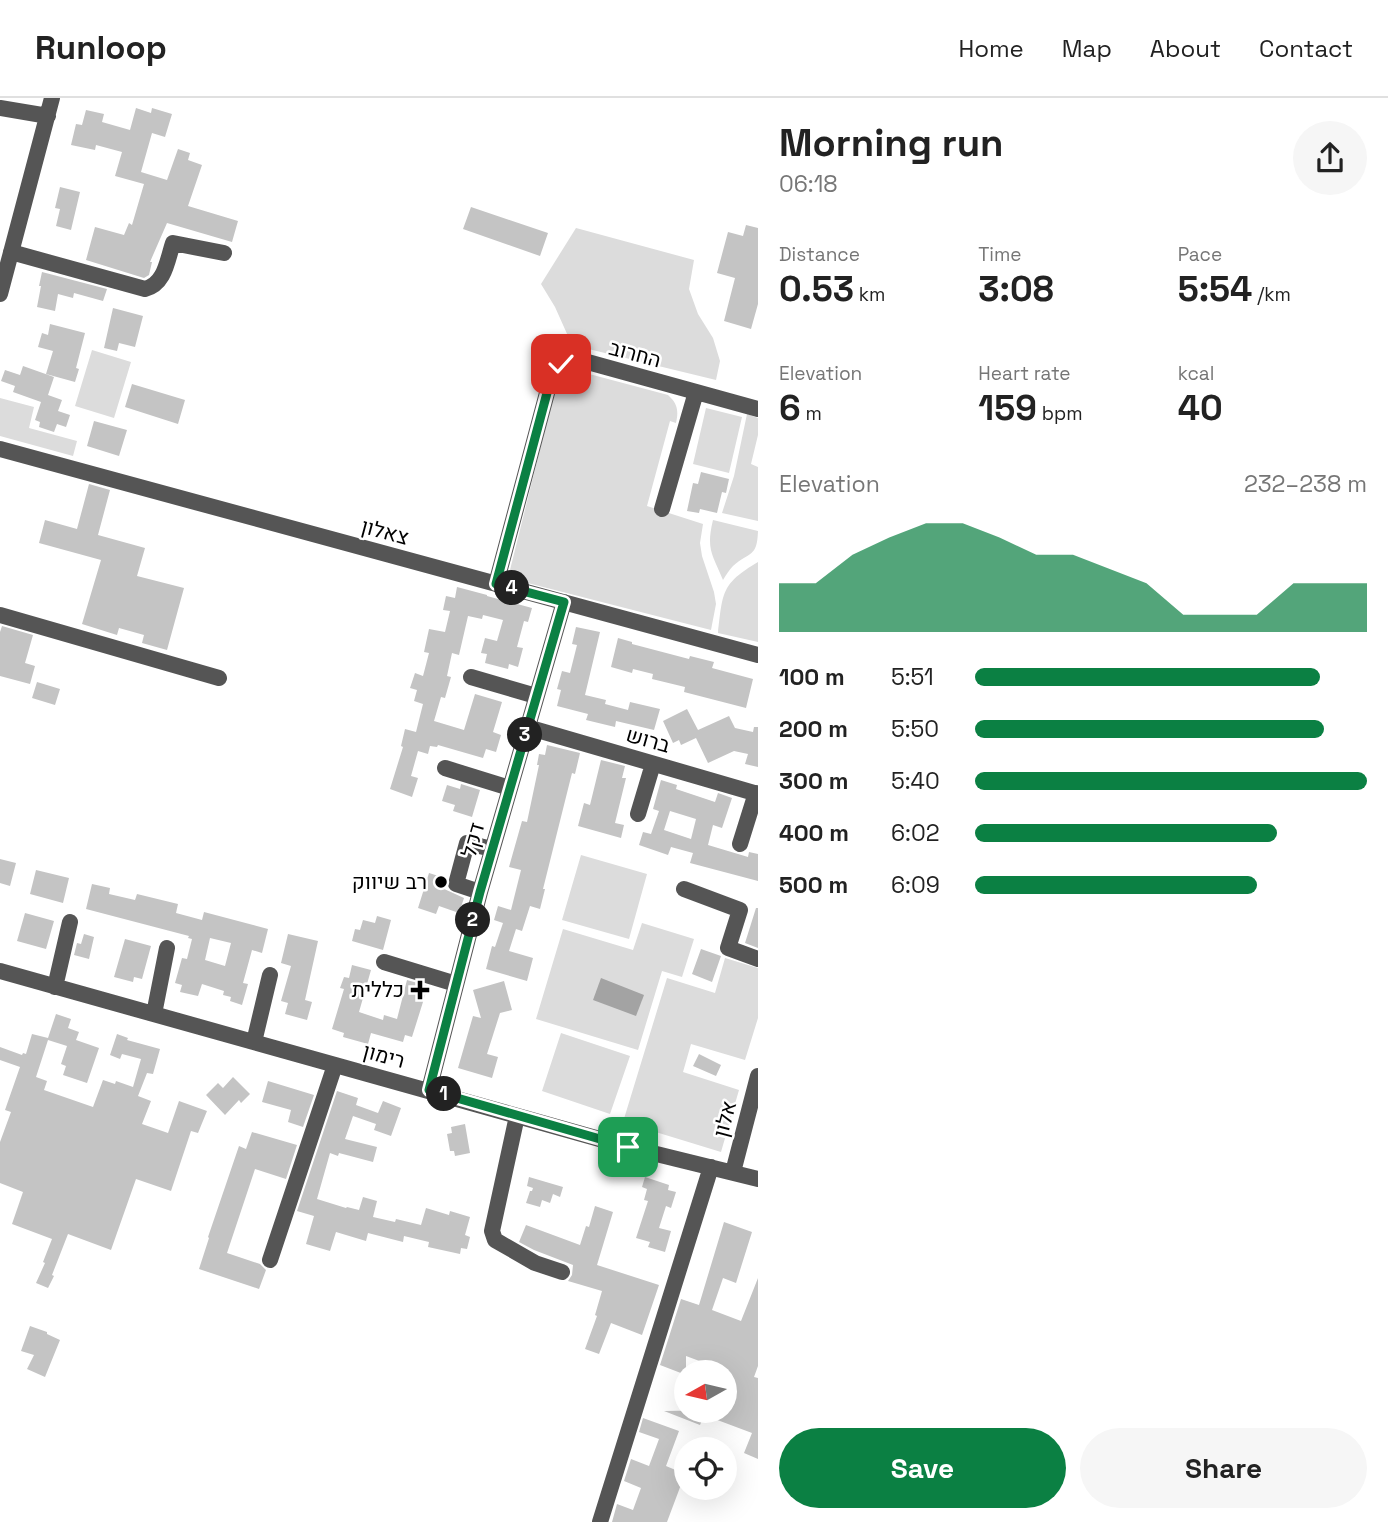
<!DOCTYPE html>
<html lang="en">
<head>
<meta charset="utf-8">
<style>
	:root { --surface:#fff; --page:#f6f6f6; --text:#222; --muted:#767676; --line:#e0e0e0; --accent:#0b8043 }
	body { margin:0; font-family:"Space Grotesk",Heebo,sans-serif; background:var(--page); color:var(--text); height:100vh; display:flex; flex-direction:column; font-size:26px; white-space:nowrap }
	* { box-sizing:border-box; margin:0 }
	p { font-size:23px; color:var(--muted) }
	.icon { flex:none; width:38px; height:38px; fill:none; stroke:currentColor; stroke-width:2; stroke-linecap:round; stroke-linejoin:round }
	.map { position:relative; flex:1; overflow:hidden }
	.sheet { display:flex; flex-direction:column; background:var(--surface); width:630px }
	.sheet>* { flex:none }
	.needle { width:46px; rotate:262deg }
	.buttons { position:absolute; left:674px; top:1262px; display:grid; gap:14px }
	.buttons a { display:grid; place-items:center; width:63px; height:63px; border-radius:50%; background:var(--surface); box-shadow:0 7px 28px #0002; font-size:35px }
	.pin { position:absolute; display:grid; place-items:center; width:60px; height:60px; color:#fff; margin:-30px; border-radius:14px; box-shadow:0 4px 10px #0006 }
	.km { position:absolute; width:35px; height:35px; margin:-18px; border-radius:50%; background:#222; color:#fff; font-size:19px; line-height:35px; text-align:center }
	.round { display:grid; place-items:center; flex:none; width:74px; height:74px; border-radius:37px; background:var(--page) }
	.headline { display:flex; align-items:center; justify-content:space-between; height:119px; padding:0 21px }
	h1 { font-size:38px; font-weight:700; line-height:52px }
	.figures { display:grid; grid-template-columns:repeat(3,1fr); gap:10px; height:119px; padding:7px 21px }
	.figures div { display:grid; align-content:center }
	.figures b { font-size:35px; font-weight:700 }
	.figures small { font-size:19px; font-weight:400 }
	.figures p { font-size:19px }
	.chart { height:196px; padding:14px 21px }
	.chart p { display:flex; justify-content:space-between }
	.chart svg { width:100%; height:126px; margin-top:7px; fill:var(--accent); opacity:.7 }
	.button { display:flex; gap:14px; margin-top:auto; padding:14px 21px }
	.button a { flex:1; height:80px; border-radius:42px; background:var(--accent); color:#fff; font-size:28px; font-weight:700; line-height:80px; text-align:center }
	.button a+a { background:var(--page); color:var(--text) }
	ul { padding:0 21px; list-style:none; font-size:23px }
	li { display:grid; grid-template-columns:112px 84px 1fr; align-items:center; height:52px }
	li i { height:18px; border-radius:9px; background:var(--accent) }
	header { display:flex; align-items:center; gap:42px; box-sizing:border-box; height:98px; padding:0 35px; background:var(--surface); border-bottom:2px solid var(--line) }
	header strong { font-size:33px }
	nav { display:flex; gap:38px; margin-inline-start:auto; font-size:24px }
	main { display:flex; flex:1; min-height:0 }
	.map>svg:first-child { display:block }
	.green { fill:#dcdcdc }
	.water { fill:#a3a3a3 }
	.building { fill:#c4c4c4; fill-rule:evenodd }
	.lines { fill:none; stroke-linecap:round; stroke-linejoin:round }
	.minor { stroke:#555; stroke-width:16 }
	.route-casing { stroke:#fff; stroke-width:14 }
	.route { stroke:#0b8043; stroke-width:9 }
	.poi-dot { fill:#000; stroke:#fff; stroke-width:2.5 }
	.labels { text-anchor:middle; stroke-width:5; stroke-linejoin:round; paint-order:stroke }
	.street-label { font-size:21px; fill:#000; stroke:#fff }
	.poi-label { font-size:21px; fill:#000; stroke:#fff; text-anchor:end }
</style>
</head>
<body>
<header>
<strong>Runloop</strong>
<nav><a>Home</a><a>Map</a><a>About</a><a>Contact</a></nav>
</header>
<main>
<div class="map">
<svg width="758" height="1424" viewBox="0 0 758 1424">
	<rect width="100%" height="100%" fill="#fff"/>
	<path class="green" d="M576 130 694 162 689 191 698 216 713 240 720 263 716 282 572 247 555 209 541 186Z
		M92 252 131 264 114 320 75 308Z
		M570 272 578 273 668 297C677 305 679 312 676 325L670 323 647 408 703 426 700 445 702 458 714 494 716 506 711 532 508 480 556 287 566 273Z
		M0 300 34 309 29 330 77 343 73 358 0 338Z
		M706 310 742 319 729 375 693 366Z
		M747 316 758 320V337L751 366 758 369V423L722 415 734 378Z
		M713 422 758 433C757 460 750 453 733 468 729 472 726 477 723 482 712 456 706 451 713 422Z
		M758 464V544L718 535C723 494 721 486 758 464Z
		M581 757 647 776 629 841 562 822Z
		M642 825 694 841 682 879 662 873 638 952 536 921 563 831 633 852Z
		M725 860 758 870V920L745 962 691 946 683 974 739 992 721 1054 623 1024 667 880 715 895Z
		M561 935 630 958 610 1016 542 993Z"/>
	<path class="water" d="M601 880 644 897 636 918 593 902Z"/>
	<path class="building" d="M136 10 151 15 152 10 172 16 165 39 152 35 141 74 167 82 178 51 190 55 188 62 202 67 188 108 238 123 232 144 167 125 150 164H152L149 177 144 180 86 162 95 129 124 137 129 125 132 127 144 86 115 78 122 54 96 47 95 52 71 47 76 26 82 27 86 12 104 16 102 24 130 32Z
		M60 89 80 94 71 132 56 128 60 111 55 110Z
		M471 109 548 135 540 158 463 131Z
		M746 127 758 130V206L751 231 724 223 735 180 717 175 728 134 743 138Z
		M42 174 107 191 103 203 74 195 73 200 58 196 55 213 37 209 41 188H39Z
		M113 210 143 218 135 249 119 245 117 253 104 250Z
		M50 226 85 235 76 270 79 271 75 284 46 276 53 253 38 249 42 235 48 237Z
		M23 268 54 279 48 297 62 302 58 313 70 317 66 329 57 326 54 334 39 329 40 324 35 322 41 304 13 294 15 288 1 283 5 272 20 277Z
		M132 286 185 302 178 326 125 309Z
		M94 323 127 332 119 358 87 348Z
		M701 374 729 381 726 395 722 394 717 415 700 411 699 415 687 413 693 385 698 386Z
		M89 386 110 392 98 437 145 450 137 478 184 490 167 552 142 545 144 537 119 530 117 537 82 526 101 462 39 445 45 422 77 431Z
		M457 489 487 497V498L532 510 528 524 524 523 517 549 523 550 518 569 509 566 508 571 485 565 487 556 481 555 485 540 497 543 503 522 483 517 482 521 468 518 459 557 452 555 447 578 451 579 445 600 441 599 434 623 464 632 475 596 502 604 493 634 501 637 496 654 486 651 483 660 438 647 437 649 430 648 428 656 418 653 411 678 418 680 412 699 390 691 403 649 401 648 405 631 416 634 423 606 414 603 417 592 410 590 415 575 423 578 429 555 424 554 429 531 445 534 450 513 443 512 446 498 455 500Z
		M2 528 33 537 25 565 35 568 30 586 0 578V534Z
		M576 529 600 534 585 597 606 602 605 606 628 612 630 604 660 611 654 632 616 623 615 629 586 622 588 616 557 608 561 592 557 591 562 573 570 575 577 547 572 546Z
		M618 540 632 544V546L689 561 690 558 714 564 712 570 753 581 746 610 684 594 685 589 652 581 653 576 633 571 632 575 611 569Z
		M37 584 60 591 55 607 32 600Z
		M687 611 698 632 729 618 735 630 753 634 754 629H758V669L745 666 748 656 734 653 708 665 696 640 681 647 679 642 673 645 663 623Z
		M547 647 580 655 575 676 572 675 543 791H545L540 811 530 808 522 833 516 831 509 853 533 860 527 883 486 871 492 848 495 849 503 825 494 822 498 808 511 812 521 772 509 769 522 723 527 724 539 667H537L539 656 545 657Z
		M601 662 625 668 622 680H626L615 725 624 727 621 740 578 728 584 705 590 707Z
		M661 682 677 687 676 691 715 704 718 695 732 700 722 730 713 727 708 747 748 759 749 754 758 756V783L690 765 693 755 671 749 668 757 639 747 643 734 651 736 659 713 653 711ZM670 713 696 721 691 741 664 732Z
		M461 686 480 692 472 719 453 713 455 707 442 703 447 687 460 691Z
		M0 761 16 765 10 788 0 785Z
		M36 772 69 780 63 805 30 796Z
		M429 775 445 780 442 790 464 800 459 815 439 808 436 816 418 810Z
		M92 786 110 790 109 796 135 802 137 796 178 806 176 815 202 822 204 814 268 831 262 855 252 852 243 885 248 886 242 907 230 903 231 899 223 897 224 893 202 886 198 898 180 894 182 887 175 885 182 860 187 861 192 841 188 840 189 838 86 811ZM210 840 231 845 225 868 205 862Z
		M756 810H758V850L745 845Z
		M25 815 54 823 46 851 17 843Z
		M377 818 391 822 383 852 352 843 355 831 360 832 363 822 375 825Z
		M84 836 94 839 89 861 74 857 77 845 81 846Z
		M288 836 318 843 305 902 312 904 307 922 285 916 288 905 281 903 291 868 281 865Z
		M125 841 151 848 142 881 134 879 133 884 114 879Z
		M701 851 721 858 712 884 692 876Z
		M352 867 371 872 359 914 383 922 384 917 397 921 407 882 428 888 412 939 405 937 403 944 371 935 368 946 343 939 344 935 332 931 344 891 340 890 344 879 349 880Z
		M504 883 512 912 500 915 487 956 498 959 492 980 458 970 473 918 481 920 473 892Z
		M56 916 71 921 68 930 79 934 76 942 99 950 87 985 63 977 66 968 61 966 67 948 48 942 36 979 47 983 44 992 93 1009 103 982 115 986 116 983 133 989 141 961 122 956 120 961 110 957 117 936 128 940 127 942 160 951 153 976 147 975 138 998 151 1003 142 1026 168 1035 179 1003 207 1013 198 1035 191 1033 171 1093 136 1081 111 1152 68 1136 52 1177 54 1178 48 1190 36 1185 45 1165 43 1164 52 1141 12 1126 23 1094 0 1085V1044L11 1014 5 1012 20 969 0 962V949L22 957 23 955 26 956 32 936 48 940Z
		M699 956 721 967 716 978 693 968Z
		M233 979 250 996 241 1005 239 1002 225 1017 206 997 218 985 223 990Z
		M268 983 314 997 303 1029 288 1024 291 1012 262 1004Z
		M337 993 358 1000 356 1007 378 1015 383 1003 401 1010 391 1038 374 1032 376 1026 353 1018 345 1041 377 1049 373 1064 339 1055 338 1058 330 1055 317 1101 346 1110 347 1109 359 1112 363 1099 377 1103 373 1119 395 1124 396 1121 421 1127 426 1110 449 1117 450 1113 470 1119 465 1137 470 1139 467 1151 461 1150 460 1156 428 1149 429 1144 404 1138 403 1144 368 1135 366 1143 336 1134 330 1153 306 1146 314 1118 297 1113Z
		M465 1026 470 1055 455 1058 454 1053H450L447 1036 452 1035 451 1029Z
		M252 1034 297 1047 286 1081 255 1071 227 1155 260 1166 266 1172 259 1191 199 1171 209 1140 208 1139 239 1048 246 1051Z
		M529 1079 563 1089 560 1099 553 1096 550 1105 542 1102 540 1109 526 1105 530 1093H532L533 1090 527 1088Z
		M645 1079 669 1087 668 1092 676 1094 671 1110 666 1108 659 1130 671 1133 665 1154 648 1149 650 1144 636 1140 648 1103 644 1102 647 1091 642 1089Z
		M595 1108 613 1114 597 1167 659 1187 642 1237 611 1225 599 1256 585 1251 597 1218 595 1217 602 1193 568 1183 572 1177 573 1167 534 1152 519 1144 526 1127 580 1147 586 1128 589 1129Z
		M724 1124 752 1134 736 1185 723 1180 712 1212 741 1223 758 1180V1268L754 1279 758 1280V1361L744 1355 752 1335 704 1317 700 1327 664 1313 724 1312V1286L729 1274 686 1258V1277L660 1267 681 1201 699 1207Z
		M30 1228 47 1234V1236L60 1242 45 1279 27 1271 34 1257 21 1253Z
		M643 1320 679 1333 666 1368 685 1376 667 1424H612L617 1406 633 1412 641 1390 624 1383 631 1361 649 1368 659 1341 639 1334Z"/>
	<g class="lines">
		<path class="minor" d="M0 10 48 18
			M11 154 145 191C165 186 167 163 173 145L224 155
			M0 196 52 0
			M0 351 758 557
			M662 411 696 294
			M496 486 551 280C561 265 566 261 584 263L758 311
			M0 517 219 580
			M471 579 536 598
			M527 629 758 696
			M445 670 510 690
			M638 716 653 666
			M740 746 756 695
			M684 791 740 812 728 850 758 861
			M480 794 456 786 467 745 492 751
			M384 864 456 886
			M0 873 628 1049 758 1081
			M55 889 70 824
			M154 916 167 850
			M254 944 270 877
			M429 992 480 794 564 504
			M517 1018 492 1133 495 1142 535 1165 562 1174
			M733 1074 758 978
			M270 1162 335 967
			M600 1424 711 1069"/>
	</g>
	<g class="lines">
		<defs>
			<path id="route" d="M561 266 551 280 496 486 564 504 480 794 429 992 628 1049"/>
		</defs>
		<use href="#route" class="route-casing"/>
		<use href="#route" class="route"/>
	</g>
	<g class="poi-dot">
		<circle cx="441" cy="784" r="7"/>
		<path d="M416.5 881.5h7v7h7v7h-7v7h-7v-7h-7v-7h7z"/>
	</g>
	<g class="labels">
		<g class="street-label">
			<text transform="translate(635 256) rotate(15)" y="7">החרוב</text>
			<text transform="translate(385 434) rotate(15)" y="7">צאלון</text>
			<text transform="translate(648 642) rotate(16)" y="7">ברוש</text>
			<text transform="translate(473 742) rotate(-74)" y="7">דקל</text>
			<text transform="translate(384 958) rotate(15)" y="7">רימון</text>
			<text transform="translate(725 1021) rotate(-75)" y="7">אלון</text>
		</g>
		<g class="poi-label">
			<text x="427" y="791">רב שיווק</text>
			<text x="404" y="899">כללית</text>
		</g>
	</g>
</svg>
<div class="buttons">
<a><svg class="needle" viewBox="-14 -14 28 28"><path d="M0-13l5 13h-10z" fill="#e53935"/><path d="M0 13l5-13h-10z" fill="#767676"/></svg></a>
<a><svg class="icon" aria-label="locate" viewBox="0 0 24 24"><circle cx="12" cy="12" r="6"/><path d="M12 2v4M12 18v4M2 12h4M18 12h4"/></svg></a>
</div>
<div class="pin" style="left:628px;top:1049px;background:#1e9e55"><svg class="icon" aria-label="arrive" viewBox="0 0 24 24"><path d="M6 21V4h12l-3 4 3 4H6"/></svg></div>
<div class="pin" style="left:561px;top:266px;background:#d93025"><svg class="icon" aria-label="check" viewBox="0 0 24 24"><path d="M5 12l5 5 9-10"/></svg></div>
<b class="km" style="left:444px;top:996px">1</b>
<b class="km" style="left:473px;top:822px">2</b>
<b class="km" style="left:525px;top:637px">3</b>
<b class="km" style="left:512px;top:490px">4</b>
</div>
<section class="sheet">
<div class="headline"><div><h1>Morning run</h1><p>06:18</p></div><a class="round"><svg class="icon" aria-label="share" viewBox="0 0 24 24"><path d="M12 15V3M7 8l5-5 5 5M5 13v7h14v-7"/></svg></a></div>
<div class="figures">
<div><p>Distance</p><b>0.53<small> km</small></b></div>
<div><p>Time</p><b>3:08</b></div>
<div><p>Pace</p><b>5:54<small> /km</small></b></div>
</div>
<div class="figures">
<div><p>Elevation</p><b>6<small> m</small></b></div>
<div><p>Heart rate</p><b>159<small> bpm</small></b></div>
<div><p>kcal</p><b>40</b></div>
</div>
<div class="chart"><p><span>Elevation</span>232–238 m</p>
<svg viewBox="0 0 160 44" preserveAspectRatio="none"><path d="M0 44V27L10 27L20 17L30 11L40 6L50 6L60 11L70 17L80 17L90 22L100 27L110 38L120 38L130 38L140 27L150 27L160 27V44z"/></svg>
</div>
<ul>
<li><b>100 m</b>5:51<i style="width:88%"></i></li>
<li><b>200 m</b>5:50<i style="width:89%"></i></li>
<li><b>300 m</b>5:40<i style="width:100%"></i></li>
<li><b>400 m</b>6:02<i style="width:77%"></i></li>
<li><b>500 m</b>6:09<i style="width:72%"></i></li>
</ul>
<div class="button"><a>Save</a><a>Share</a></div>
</section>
</main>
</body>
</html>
